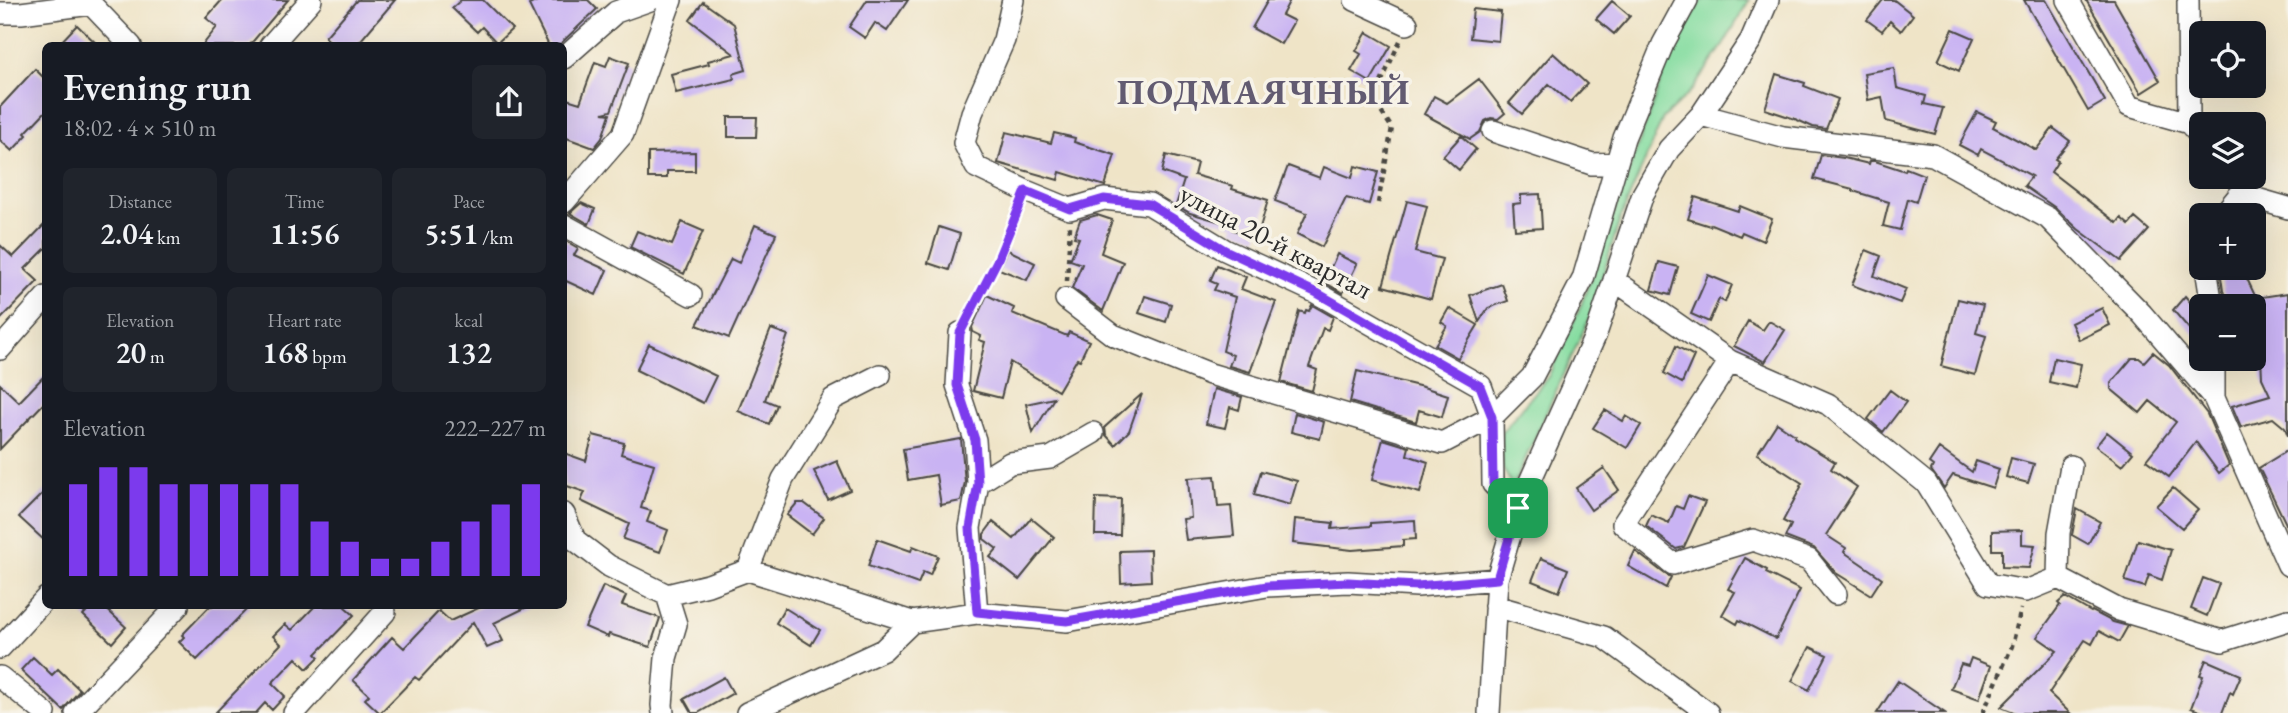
<!DOCTYPE html>
<html lang="en">
<head>
<meta charset="utf-8">
<style>
	:root { --surface:#171b24; --page:#20242c; --text:#f1f3f6; --muted:#9ea1a6; --accent:#7c3aed }
	body { margin:0; font-family:"EB Garamond",serif; background:var(--page); color:var(--text); height:100vh; display:flex; flex-direction:column; font-size:26px; white-space:nowrap }
	* { box-sizing:border-box; margin:0 }
	p { font-size:23px; color:var(--muted) }
	.icon { flex:none; width:38px; height:38px; fill:none; stroke:currentColor; stroke-width:2; stroke-linecap:round; stroke-linejoin:round }
	.map { position:relative; flex:1; overflow:hidden }
	.side { position:absolute; left:42px; top:42px; width:525px; height:567px; display:flex; flex-direction:column; background:var(--surface); border-radius:10px; box-shadow:0 7px 28px #0002 }
	.side>* { flex:none }
	.fabs { position:absolute; left:2189px; top:21px; display:grid; gap:14px }
	.fabs a { display:grid; place-items:center; width:77px; height:77px; border-radius:10px; background:var(--surface); box-shadow:0 7px 28px #0002; font-size:35px }
	.pin { position:absolute; display:grid; place-items:center; width:60px; height:60px; color:#fff; margin:-30px; border-radius:14px; box-shadow:0 4px 10px #0006 }
	.round { display:grid; place-items:center; flex:none; width:74px; height:74px; border-radius:10px; background:var(--page) }
	.summary { display:flex; align-items:center; justify-content:space-between; height:119px; padding:0 21px }
	h1 { font-size:38px; font-weight:600; line-height:52px }
	.figures { display:grid; grid-template-columns:repeat(3,1fr); gap:10px; height:119px; padding:7px 21px }
	.figures div { display:grid; align-content:center; border-radius:10px; background:var(--page); text-align:center }
	.figures b { font-size:30px; font-weight:600 }
	.figures small { font-size:19px; font-weight:400 }
	.figures p { font-size:19px }
	.chart { height:196px; padding:14px 21px }
	.chart p { display:flex; justify-content:space-between }
	.chart svg { width:100%; height:126px; margin-top:7px; stroke:var(--accent); stroke-width:6 }
	.map>svg:first-child { display:block }
	.green { fill:#86dda1; stroke:#588466; stroke-width:2 }
	.building { fill:#c9b3f3 }
	.lines { fill:none; stroke-linecap:round; stroke-linejoin:round }
	.minor-casing { stroke:#484742; stroke-width:24 }
	.path { stroke:#484742; stroke-width:4.5; stroke-dasharray:5 5; stroke-linecap:butt }
	.minor { stroke:#fff; stroke-width:21 }
	.route-casing { stroke:#fff; stroke-width:14 }
	.route { stroke:#7c3aed; stroke-width:9 }
	.labels { text-anchor:middle; stroke-width:7; stroke-linejoin:round; paint-order:stroke }
	.street-label { font-size:28px; fill:#2b2b2b; stroke:#f7f3e8 }
	.district-label { font-size:35px; font-weight:bold; letter-spacing:2px; fill:#625b71; stroke:#f7f3e8 }
</style>
</head>
<body>
<div class="map">
<svg width="2288" height="713" viewBox="0 0 2288 713">
	<rect width="100%" height="100%" fill="#f7f3e8"/>
	<filter id="ink" filterUnits="userSpaceOnUse"><feTurbulence type="fractalNoise" baseFrequency=".0143" numOctaves="2"/><feDisplacementMap in="SourceGraphic" scale="14" xChannelSelector="R" yChannelSelector="G"/><feConvolveMatrix kernelMatrix="1 2 1 2 8 2 1 2 1" color-interpolation-filters="sRGB"/></filter>
	<filter id="wash" filterUnits="userSpaceOnUse"><feTurbulence type="fractalNoise" baseFrequency=".00686" numOctaves="4" result="noise"/><feDisplacementMap in="SourceGraphic" scale="28" xChannelSelector="R" yChannelSelector="G"/><feGaussianBlur stdDeviation="1.57" result="paint"/><feColorMatrix in="noise" values="0 0 0 0 0 0 0 0 0 0 0 0 0 0 0 0 0 1.4 0 .05"/><feComposite in="paint" operator="in"/></filter>
	<g filter="url(#wash)">
		<rect width="100%" height="100%" fill="#efe4c7"/>
		<path class="green" d="M1701 0H1749L1724 44 1692 90 1663 118 1620 219 1591 314 1513 486 1503 469 1501 433 1548 377 1580 308 1666 67Z"/>
		<g id="blocks">
			<path class="building" d="M222 0H288L249 46H202L217 27 206 18Z
				M357 0H395L356 46H335L325 37Z
				M461 0H483L512 29 497 43 482 27 477 32 452 8Z
				M539 0H588L597 9 558 46H549L529 5Z
				M867 0H908L887 31 875 23 865 38 849 27Z
				M1268 0H1290L1282 15 1294 21 1281 44 1252 28Z
				M1883 0H1894L1913 15 1901 31 1890 21 1882 31 1867 20Z
				M2024 0H2046L2105 101 2088 111Z
				M2086 0H2114L2160 81 2141 93Z
				M1612 1 1630 16 1614 34 1596 19Z
				M703 2 734 24 746 70 733 74 734 79 676 93 671 74 709 64 708 61 734 54 690 20Z
				M1473 9 1501 12 1498 41 1470 38Z
				M77 25 99 46H57Z
				M1953 29 1974 38 1959 71 1938 61Z
				M1367 32 1391 46 1370 82 1351 71 1361 54 1356 51Z
				M1553 53 1587 84 1570 102 1549 84 1522 114 1509 103Z
				M610 56 629 63 611 111 603 113 610 114 602 138 594 148 564 137V98L580 103 595 62 606 66Z
				M1894 68 1897 88 1926 96 1924 104 1943 108 1935 134 1886 121 1882 97 1868 100 1864 73Z
				M35 69 46 80V111L25 133 27 135 12 151 0 140V107Z
				M1776 74 1805 83 1804 86 1838 99 1826 129 1813 127 1795 119 1765 109Z
				M1479 79 1505 113 1498 119 1491 118 1485 121 1480 132 1470 139 1424 114 1434 96 1447 103Z
				M1977 112 1996 121 1993 127 2036 150 2053 128 2070 141 2055 159 2058 161 2051 172 2117 223 2121 218 2129 225 2135 218 2149 230 2121 261 2078 229 2057 209 2024 186 2032 176 1981 149 1978 155 1959 145Z
				M728 117H757L756 137H728Z
				M1006 132 1051 143 1054 133 1075 138 1074 142 1115 155 1105 186 1060 172 1058 180 998 163Z
				M1461 136 1476 149 1459 170 1443 156Z
				M695 152V171H667V178H648V153Z
				M1166 155 1197 163 1194 175 1233 186 1232 189 1268 200 1257 238 1233 230 1235 226 1190 213 1176 205 1184 180 1162 172Z
				M1821 155 1844 158 1869 164 1870 161H1875L1905 171 1906 168 1924 175 1916 202 1908 199 1900 230 1883 226 1889 202 1853 191V189L1814 179Z
				M1288 166 1320 178 1324 167 1352 178 1355 166 1378 172 1369 204 1346 198 1322 247 1297 234 1307 213 1275 201Z
				M1540 194 1542 228 1515 230 1513 204 1521 203V195Z
				M1695 197 1738 211 1740 206 1772 219 1763 241 1742 232 1740 236 1711 224 1710 226 1688 219Z
				M1407 201 1427 206 1415 252 1442 259 1431 299 1383 286Z
				M581 203 595 209 589 224 570 213Z
				M1097 215 1112 220 1101 253 1123 262 1103 311 1072 288 1082 264 1070 260 1079 238 1074 237 1080 220Z
				M682 222 703 231 684 274 630 247 637 231 672 245Z
				M46 223V248L25 269 38 281 0 320V245L13 257Z
				M755 225 776 234 729 338 697 325 731 259 739 263Z
				M939 227 960 234 949 270 928 263Z
				M564 240 578 248 574 255 607 270 596 295 564 280Z
				M1008 250 1035 263 1027 280 999 269Z
				M1866 250 1881 256 1874 276 1906 289 1900 303 1852 285Z
				M1337 254 1357 264 1343 293 1324 282Z
				M1659 262 1678 267 1670 295 1651 290Z
				M1217 265 1246 277 1241 289 1276 302 1250 372 1229 366 1233 355 1223 351 1235 297 1214 290 1217 284 1210 281Z
				M2226 268H2242L2256 298 2288 293V436L2285 428 2273 418 2241 427 2232 406 2270 395 2262 378 2260 332 2254 333V306H2234L2233 298 2227 300 2223 291 2220 270Z
				M1708 275 1732 285 1725 302 1719 299 1709 322 1691 314Z
				M1502 284 1508 301 1488 308 1479 322 1470 295Z
				M987 295 1014 308 1012 313 1067 336 1069 332 1089 341 1080 360 1077 359 1058 391 1010 362 1001 398 973 391 985 342 979 340 981 336 973 332 972 327Z
				M1145 296 1171 304 1166 322 1139 313Z
				M2185 296 2202 316V344L2173 310Z
				M1958 299 1983 305 1976 333 1986 336 1975 375 1941 366Z
				M1312 305 1333 317 1328 330 1323 328 1309 367 1317 370 1312 391 1281 382 1299 311 1305 313 1306 310 1309 311Z
				M1449 308 1478 325 1458 358 1435 345 1447 326 1441 322Z
				M2102 308 2110 325 2079 340 2071 323Z
				M1748 321 1763 330 1769 321 1785 330 1765 362 1734 346Z
				M771 329 788 335 765 400 777 405 769 424 738 411Z
				M649 344 716 376 703 403 636 370Z
				M1676 346 1694 356 1682 383 1664 373Z
				M2153 352 2169 365 2207 414 2229 465 2219 473 2196 442 2169 477 2146 460 2176 422 2150 401 2140 413 2111 389V383L2132 358H2139L2144 362Z
				M2054 358 2081 364 2076 388 2049 382Z
				M1357 371 1423 387 1448 395 1442 417 1419 410 1416 422 1350 402Z
				M46 374V401L0 449V384L19 402Z
				M1214 389 1242 397 1239 410 1230 407 1225 428 1206 424Z
				M1890 390 1906 402 1883 432 1868 419Z
				M1142 394 1129 431 1115 445 1106 435 1105 427Z
				M1054 398 1033 433 1026 404Z
				M1605 410 1623 421 1626 416 1641 425 1627 448 1593 428Z
				M1295 413 1324 422 1320 439 1291 432Z
				M1777 423 1795 435 1794 437 1835 462 1831 469 1857 487 1826 535 1846 548 1844 552 1882 578 1871 595 1836 573 1814 548 1785 537 1791 525 1783 521 1801 487 1800 486 1802 483 1757 454Z
				M2107 432 2133 453 2122 466 2096 446Z
				M593 435 624 443 621 454 654 464 641 508 651 511 647 522 668 530 660 552 623 539 629 524 581 501 585 492 564 485V453L586 461Z
				M961 439 965 482 961 501 941 505 936 475 908 480 903 449Z
				M1383 439 1409 447 1407 455 1428 462 1420 493 1372 480Z
				M1939 448 1972 472 1976 461 1999 469 1993 488 1953 475 1944 488 1931 470 1933 466 1929 463Z
				M2288 450V528L2259 468Z
				M2011 458 2034 464 2028 483 2006 477Z
				M837 461 850 490 828 500 814 471Z
				M1604 468 1619 490 1591 510 1576 488Z
				M1261 471 1297 481 1290 505 1254 495Z
				M1215 476 1218 507 1231 506 1234 536 1186 540 1183 519 1191 518 1188 478Z
				M2173 488 2198 510 2182 528 2156 506Z
				M46 490V542L19 517Z
				M1688 496 1705 502 1684 547 1676 549 1646 526 1651 515 1669 523 1676 506 1683 509Z
				M1096 498 1121 499 1120 535H1095Z
				M797 503H804L824 518 812 534 787 515Z
				M2077 509 2100 522 2088 544 2072 535Z
				M1031 518 1054 537 1019 580 990 557 997 549 984 539V534L993 522 1014 539Z
				M1295 519 1333 523 1332 529 1371 526V523L1415 520 1416 539 1403 540V546L1352 550 1293 543Z
				M2022 530V544L2035 545 2029 568 2002 567V550H1992V531Z
				M877 539 911 551 913 546 938 556 930 575 923 572 918 584 868 566Z
				M2138 540 2171 550 2162 580 2149 575 2145 587 2125 581Z
				M1150 550 1151 581 1121 583 1120 551Z
				M1635 551 1665 574 1671 577 1666 588 1628 566Z
				M1541 558 1568 569 1559 592 1532 581Z
				M1745 558 1767 570 1766 573 1800 590 1776 639 1739 620 1737 624 1722 615 1735 592 1728 589Z
				M2203 578 2219 584 2207 616 2191 609Z
				M603 586 626 596 622 605 660 618 650 647 609 634 608 637 585 627Z
				M2065 597 2091 612 2092 611 2113 622 2128 626 2119 642 2099 631 2092 644 2085 640 2049 693 2070 713H2016L2001 707 2057 651 2037 637 2060 605 2058 603Z
				M92 606H103L126 627 112 643 83 615Z
				M210 606H250L197 660 179 642 184 637 182 635Z
				M315 606H344L354 615 316 654 319 657 307 669 296 658 272 683 285 696 272 710 265 703 256 713H215L281 644 273 636 285 624 292 630Z
				M483 606H529L494 623 503 641 487 648 473 622 419 680 415 677 380 713 365 699 369 695 353 680 392 637 404 648 439 611 450 621Z
				M785 608 820 630 811 645 776 623Z
				M1810 647 1827 655 1809 690 1792 681Z
				M33 657 52 675 58 669 80 690 63 710 21 670Z
				M1971 658 1991 666 1979 699 1951 689 1961 664 1968 666Z
				M2206 660 2241 675 2233 694 2230 692 2222 713H2205L2191 708 2203 676 2200 675Z
				M724 677 733 693 698 713H692L684 699Z
				M1898 681 1945 713H1877Z"/>
		</g>
	</g>
	<g filter="url(#ink)">
		<use href="#blocks" fill-opacity="0" stroke="#484742" stroke-width="2"/>
		<g class="lines">
			<defs>
				<path id="minor" d="M1013 0 1004 40 972 113 964 143 976 167 1026 191 1070 209 1104 199 1149 204 1225 250 1317 293 1481 386 1492 417 1493 484 1518 508
					M1355 0 1407 24
					M2068 0 2129 106 2189 123
					M2188 0 2189 123 2202 138
					M0 13H21L91 4 131 46
					M270 46 311 0
					M564 58 616 12 650 0
					M1701 115 1783 137 1933 155 2048 218 2142 314 2214 398 2288 565
					M1493 131 1592 164 1615 163
					M564 202 623 134 671 0
					M2223 215 2240 194 2288 208
					M564 225 691 295
					M2206 268 2212 306
					M1614 280 1730 361 1828 404 1926 483 1988 584 2026 591 2058 578 2119 610 2222 641 2288 620
					M1066 299 1113 335 1210 374 1442 443 1492 417 1532 377 1583 279 1624 138 1663 44 1687 0
					M960 333 957 385 975 440 978 483 970 528 977 613
					M0 349 46 297
					M2214 359V398
					M1730 361 1623 524 1673 564 1753 540 1809 560 1836 594
					M978 483 1010 463 1050 458 1093 433
					M564 514 575 540 609 566 667 595 708 585 748 570 912 622 977 613 1067 621 1267 586 1348 582 1417 586 1497 579
					M748 570 783 479 833 399 880 375
					M2058 578 2059 533 2071 466
					M1495 606 1604 637 1708 713
					M0 648 46 598
					M0 677 45 713
					M76 713 178 606
					M294 713 385 612
					M663 713 662 705 666 658 676 624 667 595
					M747 713 883 650 912 622
					M1489 713 1497 579 1518 508 1596 334 1643 194 1669 149 1701 115 1751 40 1768 0"/>
			</defs>
			<use href="#minor" class="minor-casing"/>
			<path class="path" d="M1378 203 1392 128 1373 100 1400 41
				M1067 281 1070 226
				M968 318 997 262 1019 208
				M1983 713 2012 646 2021 609"/>
			<use href="#minor" class="minor"/>
		</g>
	</g>
	<g class="lines" filter="url(#ink)">
		<defs>
			<path id="route" d="M1026 191 1070 209 1104 199 1149 204 1225 250 1317 293 1480 386 1492 417 1493 484 1518 508 1497 579 1417 586 1348 582 1267 586 1067 621 977 612 970 528 978 483 975 440 957 385 960 333 997 261Z"/>
		</defs>
		<use href="#route" class="route-casing"/>
		<use href="#route" class="route"/>
	</g>
	<g class="labels">
		<g class="street-label">
			<text transform="translate(1276 241) rotate(28)" y="10">улица 20-й квартал</text>
		</g>
		<g class="district-label">
			<text x="1264" y="104">ПОДМАЯЧНЫЙ</text>
		</g>
	</g>
</svg>
<div class="fabs">
<a><svg class="icon" aria-label="locate" viewBox="0 0 24 24"><circle cx="12" cy="12" r="6"/><path d="M12 2v4M12 18v4M2 12h4M18 12h4"/></svg></a>
<a><svg class="icon" aria-label="layers" viewBox="0 0 24 24"><path d="M12 4l9 5-9 5-9-5zM3 14l9 5 9-5"/></svg></a>
<a>+</a>
<a>−</a>
</div>
<div class="pin" style="left:1518px;top:508px;background:#1e9e55"><svg class="icon" aria-label="arrive" viewBox="0 0 24 24"><path d="M6 21V4h12l-3 4 3 4H6"/></svg></div>
<section class="side">
<div class="summary"><div><h1>Evening run</h1><p>18:02 · 4 × 510 m</p></div><a class="round"><svg class="icon" aria-label="share" viewBox="0 0 24 24"><path d="M12 15V3M7 8l5-5 5 5M5 13v7h14v-7"/></svg></a></div>
<div class="figures">
<div><p>Distance</p><b>2.04<small> km</small></b></div>
<div><p>Time</p><b>11:56</b></div>
<div><p>Pace</p><b>5:51<small> /km</small></b></div>
</div>
<div class="figures">
<div><p>Elevation</p><b>20<small> m</small></b></div>
<div><p>Heart rate</p><b>168<small> bpm</small></b></div>
<div><p>kcal</p><b>132</b></div>
</div>
<div class="chart"><p><span>Elevation</span>222–227 m</p>
<svg viewBox="0 0 160 44" preserveAspectRatio="none"><path d="M5 44V12M15 44V6M25 44V6M35 44V12M45 44V12M55 44V12M65 44V12M75 44V12M85 44V25M95 44V32M105 44V38M115 44V38M125 44V32M135 44V25M145 44V19M155 44V12"/></svg>
</div>
</section>
</div>
</body>
</html>
